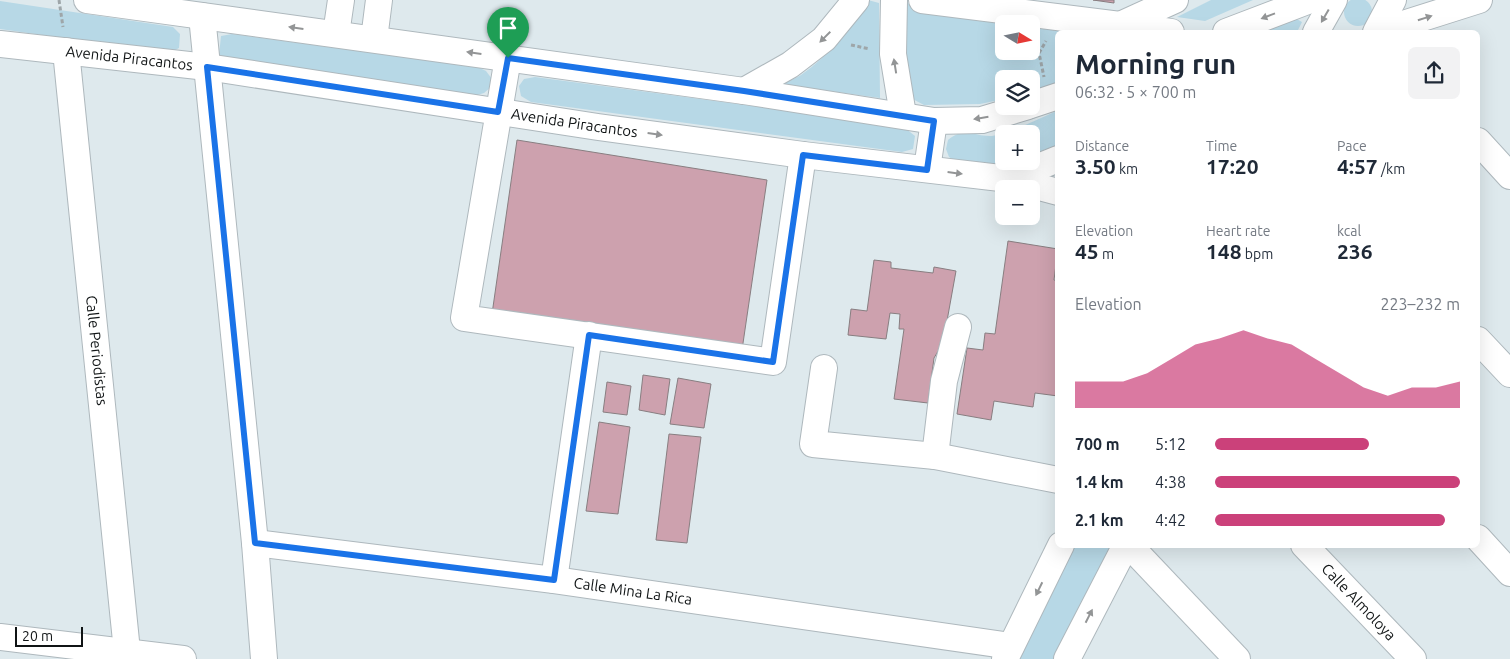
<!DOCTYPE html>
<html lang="en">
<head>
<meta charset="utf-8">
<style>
	:root { --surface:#fff; --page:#f2f2f3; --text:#1f2937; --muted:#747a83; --accent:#cb417a }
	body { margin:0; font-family:Ubuntu,sans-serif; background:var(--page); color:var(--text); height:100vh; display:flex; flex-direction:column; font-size:19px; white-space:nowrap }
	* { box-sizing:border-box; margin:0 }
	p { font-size:16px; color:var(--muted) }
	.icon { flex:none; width:28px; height:28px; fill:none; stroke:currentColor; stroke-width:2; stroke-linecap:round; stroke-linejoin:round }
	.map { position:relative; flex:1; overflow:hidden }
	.side { position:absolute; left:1055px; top:30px; width:425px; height:518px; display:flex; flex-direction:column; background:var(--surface); border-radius:8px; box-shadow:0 5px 20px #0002 }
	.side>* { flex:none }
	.needle { width:32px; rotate:100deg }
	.buttons { position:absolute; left:995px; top:15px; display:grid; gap:10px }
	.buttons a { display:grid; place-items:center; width:45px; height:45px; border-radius:8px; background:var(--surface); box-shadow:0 5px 20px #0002; font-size:25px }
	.scale { position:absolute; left:15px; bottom:12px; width:68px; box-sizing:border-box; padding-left:5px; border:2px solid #101415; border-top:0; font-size:14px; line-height:18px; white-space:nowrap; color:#101415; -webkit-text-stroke:4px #fff; paint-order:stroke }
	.pin { position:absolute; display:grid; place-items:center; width:42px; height:42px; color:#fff; margin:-51px -21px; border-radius:50% 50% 50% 0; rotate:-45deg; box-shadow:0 0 5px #0007 }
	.pin .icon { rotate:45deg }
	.round { display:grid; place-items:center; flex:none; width:52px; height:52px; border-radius:8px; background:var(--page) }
	.head { display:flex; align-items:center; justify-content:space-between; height:85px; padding:0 20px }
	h1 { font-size:28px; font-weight:600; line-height:38px }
	.figures { display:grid; grid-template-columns:repeat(3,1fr); gap:8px; height:85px; padding:5px 20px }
	.figures div { display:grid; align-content:center }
	.figures b { font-size:21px; font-weight:600 }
	.figures small { font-size:14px; font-weight:400 }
	.figures p { font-size:14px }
	.chart { height:140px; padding:10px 20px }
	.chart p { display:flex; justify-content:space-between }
	.chart svg { width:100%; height:90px; margin-top:5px; fill:var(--accent); opacity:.7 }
	ul { padding:0 20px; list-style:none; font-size:16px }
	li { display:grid; grid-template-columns:80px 60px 1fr; align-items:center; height:38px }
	li i { height:12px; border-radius:6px; background:var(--accent) }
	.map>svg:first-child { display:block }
	.green { fill:#b7d8e6; fill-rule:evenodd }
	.building { fill:#cda1ae; stroke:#887e81 }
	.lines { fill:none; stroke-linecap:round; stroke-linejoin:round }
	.minor-casing { stroke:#aeb8bd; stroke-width:28 }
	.path { stroke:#9ea6a9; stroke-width:3; stroke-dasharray:4 2.5; stroke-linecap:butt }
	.minor { stroke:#fff; stroke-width:26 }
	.oneway { fill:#939596 }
	.route-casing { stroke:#fff; stroke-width:10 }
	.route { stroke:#1a73e8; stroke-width:6 }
	.labels { text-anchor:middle; stroke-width:4; stroke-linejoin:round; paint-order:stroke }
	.street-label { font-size:15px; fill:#101415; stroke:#fff }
</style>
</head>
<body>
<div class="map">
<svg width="1510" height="659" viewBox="0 0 1510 659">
	<rect width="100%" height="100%" fill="#dee9ed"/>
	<path class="green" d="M1344 12a14 14 0 1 1 28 0a14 14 0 1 1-28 0Z
		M868 0 879 3 880 98 780 84C787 82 795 79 801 75 829 56 849 28 868 0Z
		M1211 0H1253L1205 21 1177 17Z
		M0 1 173 27 180 34 179 48 169 53 0 29Z
		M905 3 1134 32H1058L1057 83 1031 92V79H1004V99L980 104 924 105 907 96 904 76ZM1004 24H1031V51H1004Z
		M1293 17 1302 22 1297 32H1255Z
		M232 34 478 67 486 71 492 79 491 87 484 93 474 96 229 62 219 55 221 36Z
		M535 77 888 124 905 128 915 136 913 149 902 152 531 102 521 96 519 86 524 79Z
		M1057 111V145L1031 155V134H1004V161H1014L997 167 958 163 949 157 946 149 948 140C965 126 974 137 992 136 1007 135 1042 117 1057 111Z
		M1071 545H1112L1056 659H1014Z"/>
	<path class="building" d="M1093 0H1114V3Z
		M517 140 767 180 742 350 492 314Z
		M1008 241 1058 249 1054 280 1058 281V396L1035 393 1033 407 994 401 991 420 957 414 967 348 983 350 985 333 995 334Z
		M874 260 891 262V268L933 273 934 267 956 271 943 343 934 358 928 403 894 399 904 329H899L900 314 890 313 886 339 848 335 851 309 867 311Z
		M643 375 670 379 665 415 639 410Z
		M678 378 711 384 704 428 670 424Z
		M607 382 631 386 627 415 603 412Z
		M599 422 630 427 618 514 586 511Z
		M669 434 701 437 687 543 656 540Z"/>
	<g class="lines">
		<defs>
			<g id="minor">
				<path d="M87 0 744 91 934 121 982 120 1028 106"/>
				<path d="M894 0 893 54 903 115"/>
				<path d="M922 0 1120 25 1171 32"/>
				<path d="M202 16 255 543 264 659"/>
				<path d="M1120 25 1175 0"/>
				<path d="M1226 32 1310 0"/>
				<path d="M1316 32 1334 0"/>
				<path d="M1376 32 1393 0"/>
				<path d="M1378 32 1479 0"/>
				<path d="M336 34 341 0"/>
				<path d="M374 39 379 0"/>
				<path id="s1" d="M0 44 207 67 598 127 803 155 1009 179 1058 159"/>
				<path id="s2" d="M66 51 127 651"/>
				<path d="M508 58 464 318 773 362 803 155"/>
				<path d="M744 91 790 65 824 39 856 0"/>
				<path d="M1031 105 1058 96"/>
				<path d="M1478 141 1510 176"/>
				<path d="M927 169 934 121"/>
				<path d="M1009 179 1058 192"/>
				<path d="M1478 340 1510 374"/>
				<path d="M824 368 813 444 935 456 1058 480"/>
				<path d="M935 456 944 381 958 327"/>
				<path d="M1478 538 1510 573"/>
				<path id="s3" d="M255 543 554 580 1011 646"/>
				<path d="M1129 545 1237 659"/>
				<path id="s4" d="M1304 545 1413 659"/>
				<path d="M554 580 589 335"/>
				<path d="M0 637 183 659"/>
				<path d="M1005 659 1061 545"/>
				<path d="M1067 659 1126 545"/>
			</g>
		</defs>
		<use href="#minor" class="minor-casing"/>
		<path class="path" d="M59 0 63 27
			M851 45 870 49
			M1031 47 1039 53 1044 77
			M1039 53 1046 41"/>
		<use href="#minor" class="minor"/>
	</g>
	<defs><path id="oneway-solid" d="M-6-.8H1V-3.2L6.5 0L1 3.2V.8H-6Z" transform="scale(1.25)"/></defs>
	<g class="oneway">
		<use href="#oneway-solid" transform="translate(1268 16) rotate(159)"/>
		<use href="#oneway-solid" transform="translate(1325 16) rotate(120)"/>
		<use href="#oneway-solid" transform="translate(1425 18) rotate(-18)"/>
		<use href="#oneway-solid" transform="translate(296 28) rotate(-172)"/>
		<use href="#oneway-solid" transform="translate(825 37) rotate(135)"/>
		<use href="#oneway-solid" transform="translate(474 53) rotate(-172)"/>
		<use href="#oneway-solid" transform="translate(895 66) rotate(-99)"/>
		<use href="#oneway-solid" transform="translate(981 118) rotate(171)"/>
		<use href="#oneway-solid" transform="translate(655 134) rotate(8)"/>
		<use href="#oneway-solid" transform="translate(955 173) rotate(7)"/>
		<use href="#oneway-solid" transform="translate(1039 589) rotate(116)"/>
		<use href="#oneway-solid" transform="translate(1089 616) rotate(-63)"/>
	</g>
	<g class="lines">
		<defs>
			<path id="route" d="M508 58 744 91 934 121 927 170 803 155 773 362 589 335 554 580 255 543 207 67 498 112Z"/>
		</defs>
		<use href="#route" class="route-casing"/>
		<use href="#route" class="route"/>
	</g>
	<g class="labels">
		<g class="street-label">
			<text dy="5" stroke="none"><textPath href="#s1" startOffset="130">Avenida Piracantos</textPath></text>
			<text dy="5" stroke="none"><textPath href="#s1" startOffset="580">Avenida Piracantos</textPath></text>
			<text dy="5" stroke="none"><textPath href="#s2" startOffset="301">Calle Periodistas</textPath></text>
			<text dy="5" stroke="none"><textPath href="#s3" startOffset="381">Calle Mina La Rica</textPath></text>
			<text dy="5" stroke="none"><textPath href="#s4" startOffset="79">Calle Almoloya</textPath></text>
		</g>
	</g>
</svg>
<div class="buttons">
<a><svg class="needle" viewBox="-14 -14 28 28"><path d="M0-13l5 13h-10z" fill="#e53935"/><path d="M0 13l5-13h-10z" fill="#747a83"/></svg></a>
<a><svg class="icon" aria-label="layers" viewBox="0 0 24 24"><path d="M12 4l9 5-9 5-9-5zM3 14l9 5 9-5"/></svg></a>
<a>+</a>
<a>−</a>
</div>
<div class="scale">20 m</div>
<div class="pin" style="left:508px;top:58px;background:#1e9e55"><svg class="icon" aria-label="arrive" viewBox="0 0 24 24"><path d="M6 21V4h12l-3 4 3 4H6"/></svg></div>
<section class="side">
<div class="head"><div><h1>Morning run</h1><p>06:32 · 5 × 700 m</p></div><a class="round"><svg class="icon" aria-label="share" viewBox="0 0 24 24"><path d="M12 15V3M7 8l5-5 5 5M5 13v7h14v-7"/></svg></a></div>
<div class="figures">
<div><p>Distance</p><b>3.50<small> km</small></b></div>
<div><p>Time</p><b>17:20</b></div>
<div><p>Pace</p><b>4:57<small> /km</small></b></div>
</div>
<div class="figures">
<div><p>Elevation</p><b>45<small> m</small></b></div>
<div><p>Heart rate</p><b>148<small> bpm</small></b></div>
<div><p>kcal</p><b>236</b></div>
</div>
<div class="chart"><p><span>Elevation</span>223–232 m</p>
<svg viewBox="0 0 160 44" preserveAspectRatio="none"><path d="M0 44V31L10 31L20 31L30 27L40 20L50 13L60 10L70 6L80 10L90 13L100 20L110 27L120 34L130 38L140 34L150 34L160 31V44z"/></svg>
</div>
<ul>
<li><b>700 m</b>5:12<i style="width:63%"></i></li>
<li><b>1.4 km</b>4:38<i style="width:100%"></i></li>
<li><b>2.1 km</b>4:42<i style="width:94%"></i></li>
</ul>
</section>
</div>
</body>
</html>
